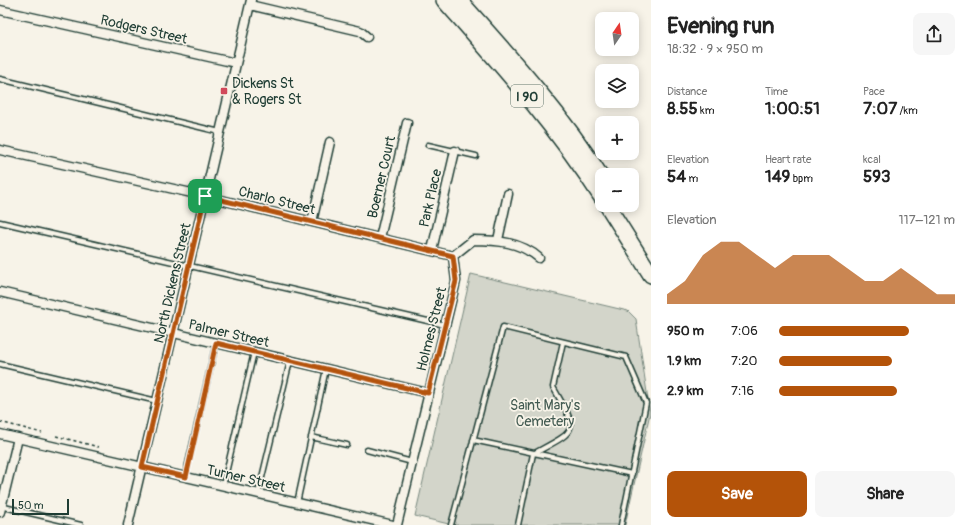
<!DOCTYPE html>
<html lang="en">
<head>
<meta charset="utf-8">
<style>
	:root { --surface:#fff; --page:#f6f6f6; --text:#222; --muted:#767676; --accent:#b45309 }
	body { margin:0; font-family:Pangolin,sans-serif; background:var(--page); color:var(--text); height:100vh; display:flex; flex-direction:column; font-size:15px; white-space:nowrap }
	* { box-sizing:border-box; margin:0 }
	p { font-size:13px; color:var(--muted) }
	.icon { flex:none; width:22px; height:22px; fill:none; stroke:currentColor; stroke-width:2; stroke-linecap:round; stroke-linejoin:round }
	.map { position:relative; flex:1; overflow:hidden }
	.sheet { display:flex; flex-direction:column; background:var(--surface); width:320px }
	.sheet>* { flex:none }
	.needle { width:26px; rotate:13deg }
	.controls { position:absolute; left:595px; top:12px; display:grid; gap:8px }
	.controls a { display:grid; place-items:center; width:44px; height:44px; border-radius:8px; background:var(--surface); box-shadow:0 2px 10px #0003; font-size:20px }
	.scale { position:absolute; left:12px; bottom:10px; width:57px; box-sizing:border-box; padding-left:4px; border:2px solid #1f3d34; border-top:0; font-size:11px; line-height:14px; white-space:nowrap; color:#1f3d34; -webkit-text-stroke:3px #f7f3e8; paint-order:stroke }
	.pin { position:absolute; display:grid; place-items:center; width:34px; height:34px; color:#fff; margin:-17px; border-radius:8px; box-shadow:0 2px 6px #0006 }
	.round { display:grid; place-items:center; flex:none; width:42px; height:42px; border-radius:8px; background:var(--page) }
	.summary { display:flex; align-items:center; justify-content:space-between; height:68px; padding:0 16px }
	h1 { font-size:22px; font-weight:700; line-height:30px }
	.stats { display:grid; grid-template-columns:repeat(3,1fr); gap:6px; height:68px; padding:4px 16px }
	.stats div { display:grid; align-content:center }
	.stats b { font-size:17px; font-weight:700 }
	.stats small { font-size:11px; font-weight:400 }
	.stats p { font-size:11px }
	.chart { height:112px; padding:8px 16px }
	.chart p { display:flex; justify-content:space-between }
	.chart svg { width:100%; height:72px; margin-top:4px; fill:var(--accent); opacity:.7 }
	.button { display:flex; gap:8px; margin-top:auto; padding:8px 16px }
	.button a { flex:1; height:46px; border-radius:8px; background:var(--accent); color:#fff; font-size:16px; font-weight:700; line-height:46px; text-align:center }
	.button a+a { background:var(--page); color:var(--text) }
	ul { padding:0 16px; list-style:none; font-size:13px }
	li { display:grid; grid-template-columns:64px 48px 1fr; align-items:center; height:30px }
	li i { height:10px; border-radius:5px; background:var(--accent) }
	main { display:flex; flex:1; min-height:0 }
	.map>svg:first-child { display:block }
	.green { fill:#d3d5ca; stroke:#79897f }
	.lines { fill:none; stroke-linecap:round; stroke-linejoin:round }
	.lane-casing { stroke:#1f3d34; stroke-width:7 }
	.street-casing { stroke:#1f3d34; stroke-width:11 }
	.highway-casing { stroke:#1f3d34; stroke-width:18 }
	.path { stroke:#1f3d34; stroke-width:1.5; stroke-dasharray:3 3; stroke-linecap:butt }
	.lane { stroke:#f7f3e8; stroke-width:4 }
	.street { stroke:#f7f3e8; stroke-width:8 }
	.highway { stroke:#f7f3e8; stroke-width:15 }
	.route-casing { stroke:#fff; stroke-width:8 }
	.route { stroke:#b45309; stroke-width:5 }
	.poi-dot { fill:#d1495b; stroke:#f7f3e8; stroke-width:1.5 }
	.labels { text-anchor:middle; stroke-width:3.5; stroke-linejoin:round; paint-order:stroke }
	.shield { fill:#f7f3e8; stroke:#60746a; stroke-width:1 }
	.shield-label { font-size:13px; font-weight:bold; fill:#1f3d34 }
	.street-label { font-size:14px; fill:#1f3d34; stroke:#f7f3e8 }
	.poi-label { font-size:14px; fill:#1f3d34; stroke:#f7f3e8; text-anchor:start }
	.park-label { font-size:14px; fill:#435b52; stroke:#f7f3e8 }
</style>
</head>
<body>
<main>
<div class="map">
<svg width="651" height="525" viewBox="0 0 651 525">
	<rect width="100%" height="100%" fill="#f7f3e8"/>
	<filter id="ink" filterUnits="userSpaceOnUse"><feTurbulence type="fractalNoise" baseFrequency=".025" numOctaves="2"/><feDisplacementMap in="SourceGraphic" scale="8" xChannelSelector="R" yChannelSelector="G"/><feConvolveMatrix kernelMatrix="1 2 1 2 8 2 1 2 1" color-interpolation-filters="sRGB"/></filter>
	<g filter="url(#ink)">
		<path class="green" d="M471 274 628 311 636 319 650 413 625 525H453L415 516Z"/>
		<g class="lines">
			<defs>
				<path id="lane" d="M0 79 220 132
					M428 145 476 156
					M0 222 445 325
					M0 364 157 401
					M311 437 347 445
					M473 440 632 474
					M367 450 412 462
					M185 477 216 343
					M223 486 254 352
					M258 494 290 361
					M297 503 326 369
					M0 506 81 525
					M451 525 503 327 626 357 646 403 621 525
					M518 525 533 454C579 429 579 433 553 387L563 342"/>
				<path id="street" d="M250 5 360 31 367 37
					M0 10 236 63
					M0 150 205 196 453 256
					M312 222 330 142
					M380 238 407 123
					M498 240 508 194
					M432 250 455 151
					M453 256 473 240C497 240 521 242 539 258
					M0 292 428 393
					M0 434 393 525
					M0 512 18 438
					M128 525 251 0
					M397 525 456 281 453 256"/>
				<path id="highway" d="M444 0C500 64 556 126 602 198
					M459 0C510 57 561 113 602 178
					M607 205 651 275"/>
			</defs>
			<use href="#lane" class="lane-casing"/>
			<use href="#street" class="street-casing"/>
			<use href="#highway" class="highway-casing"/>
			<path class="path" d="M0 422 42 433
				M56 436 99 447"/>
			<use href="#lane" class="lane"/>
			<use href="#street" class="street"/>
			<use href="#highway" class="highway"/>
		</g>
	</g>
	<g class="lines" filter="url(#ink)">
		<defs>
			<path id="route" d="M205 196 453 256 456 281 428 393 216 343 186 477 142 467Z"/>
		</defs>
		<use href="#route" class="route-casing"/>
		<use href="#route" class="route"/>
	</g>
	<rect class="poi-dot" x="220" y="87" width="8" height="8" rx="2"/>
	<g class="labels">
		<rect class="shield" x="511" y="85" width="32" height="22" rx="3"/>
		<g class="shield-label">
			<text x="527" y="101">I 90</text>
		</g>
		<g class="street-label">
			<text transform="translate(144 29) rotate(13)" y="5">Rodgers Street</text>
			<text transform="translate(381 177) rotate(-77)" y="5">Boerner Court</text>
			<text transform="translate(430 198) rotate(-77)" y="5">Park Place</text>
			<text transform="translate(277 200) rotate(14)" y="5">Charlo Street</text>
			<text transform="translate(172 283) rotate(-77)" y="5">North Dickens Street</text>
			<text transform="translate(431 329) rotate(-76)" y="5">Holmes Street</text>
			<text transform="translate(229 333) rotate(13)" y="5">Palmer Street</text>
			<text transform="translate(246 478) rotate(13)" y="5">Turner Street</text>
		</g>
		<g class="poi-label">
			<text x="232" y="88">Dickens St<tspan x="232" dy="16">&amp; Rogers St</tspan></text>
		</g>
		<g class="park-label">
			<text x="545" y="410">Saint Mary's<tspan x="545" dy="16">Cemetery</tspan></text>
		</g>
	</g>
</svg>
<div class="controls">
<a><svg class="needle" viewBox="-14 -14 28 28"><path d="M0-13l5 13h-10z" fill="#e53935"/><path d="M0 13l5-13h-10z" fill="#767676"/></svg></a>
<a><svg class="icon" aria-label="layers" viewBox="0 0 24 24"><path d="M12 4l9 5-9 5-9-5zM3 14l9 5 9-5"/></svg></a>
<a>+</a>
<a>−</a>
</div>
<div class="scale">50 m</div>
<div class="pin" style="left:205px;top:196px;background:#1e9e55"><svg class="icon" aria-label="arrive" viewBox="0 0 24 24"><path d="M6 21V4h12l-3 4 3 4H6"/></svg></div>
</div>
<section class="sheet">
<div class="summary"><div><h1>Evening run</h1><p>18:32 · 9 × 950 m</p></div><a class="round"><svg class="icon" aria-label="share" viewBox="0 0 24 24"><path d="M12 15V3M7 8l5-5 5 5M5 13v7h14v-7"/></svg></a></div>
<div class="stats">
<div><p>Distance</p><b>8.55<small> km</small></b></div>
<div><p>Time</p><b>1:00:51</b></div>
<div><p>Pace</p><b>7:07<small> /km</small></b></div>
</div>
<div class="stats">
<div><p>Elevation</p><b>54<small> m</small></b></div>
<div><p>Heart rate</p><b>149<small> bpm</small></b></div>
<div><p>kcal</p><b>593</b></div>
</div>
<div class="chart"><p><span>Elevation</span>117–121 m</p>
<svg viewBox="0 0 160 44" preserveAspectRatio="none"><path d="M0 44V38L10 30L20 14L30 6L40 6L50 14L60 22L70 14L80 14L90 14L100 22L110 30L120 30L130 22L140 30L150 38L160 38V44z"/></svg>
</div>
<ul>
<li><b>950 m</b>7:06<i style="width:74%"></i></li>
<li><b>1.9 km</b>7:20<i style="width:64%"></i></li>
<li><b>2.9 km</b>7:16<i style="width:67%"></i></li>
</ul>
<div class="button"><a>Save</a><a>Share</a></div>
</section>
</main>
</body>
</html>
